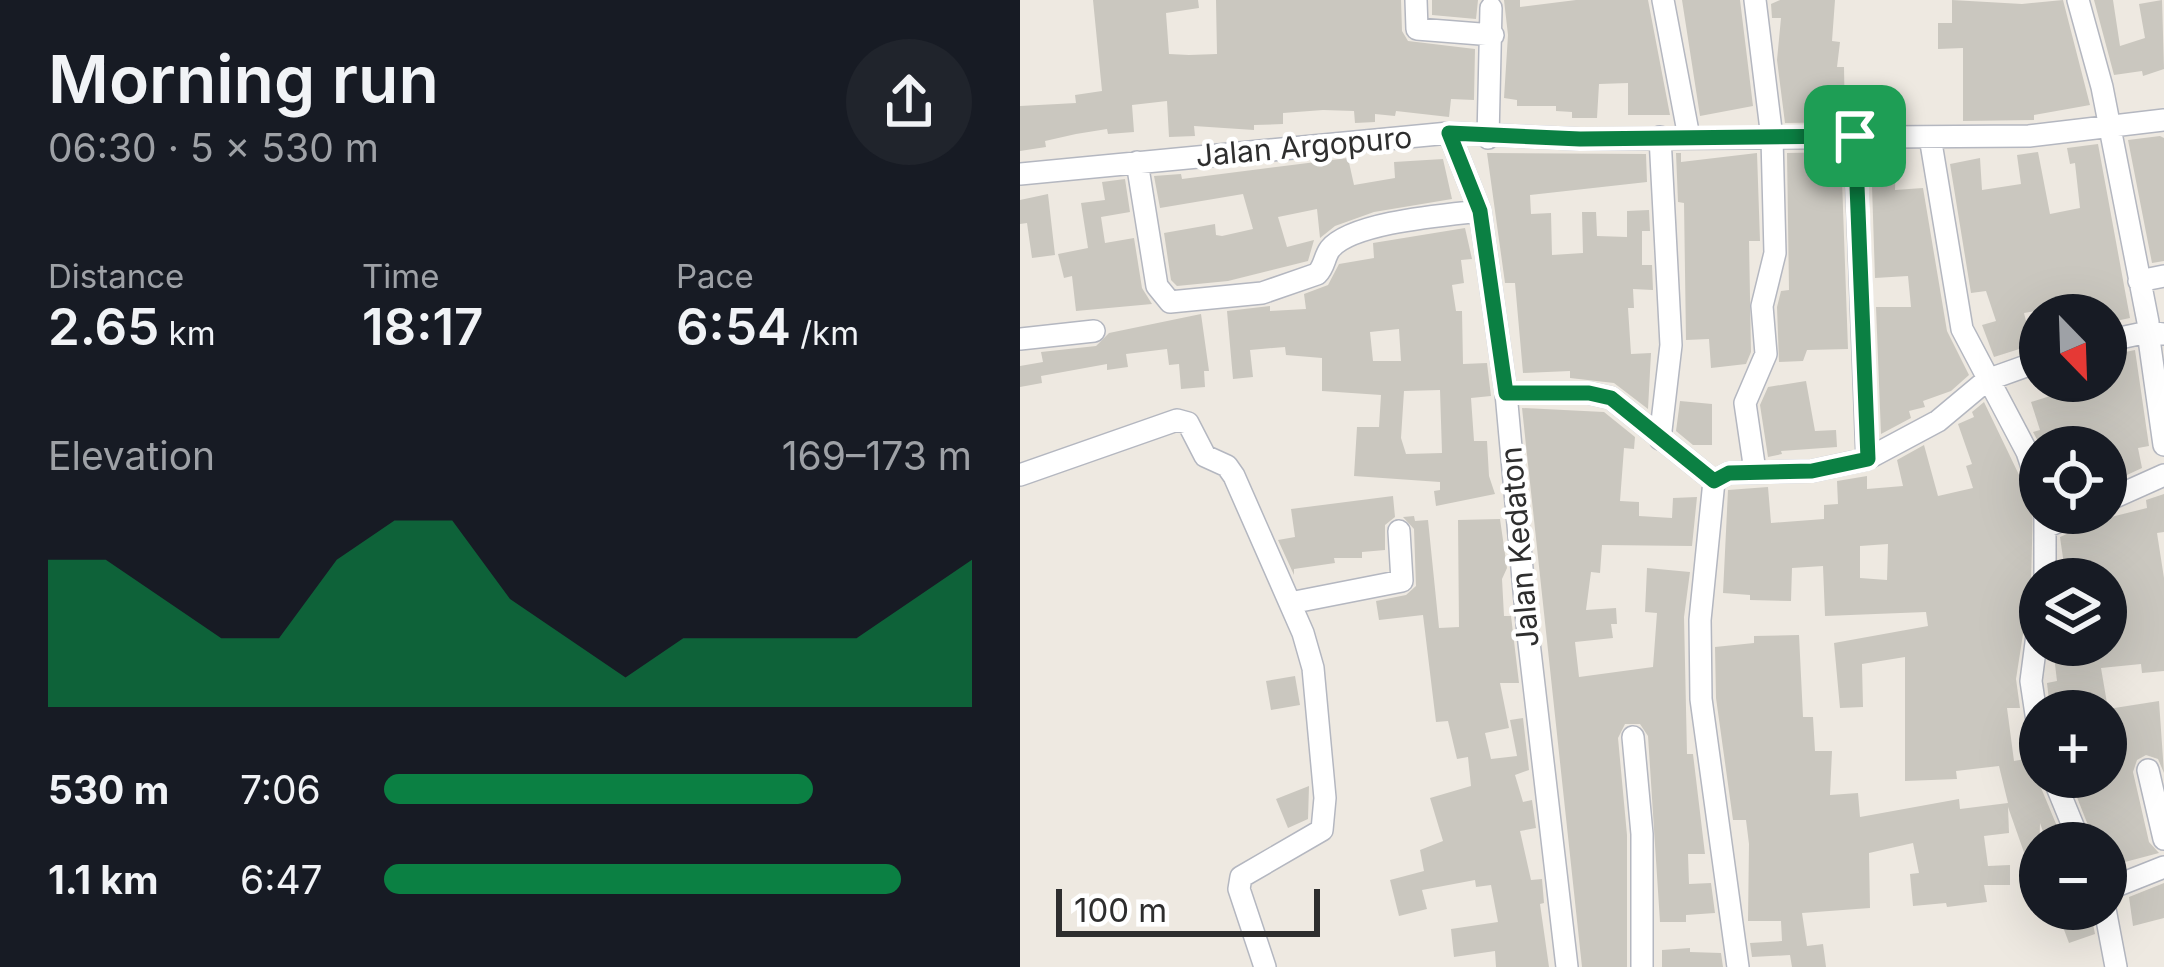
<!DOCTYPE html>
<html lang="en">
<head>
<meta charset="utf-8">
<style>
	:root { --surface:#171b24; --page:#20242c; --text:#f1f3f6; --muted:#9ea1a6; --accent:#0b8043 }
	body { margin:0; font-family:Inter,sans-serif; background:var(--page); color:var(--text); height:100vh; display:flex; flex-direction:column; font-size:45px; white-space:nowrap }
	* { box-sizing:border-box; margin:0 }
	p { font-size:39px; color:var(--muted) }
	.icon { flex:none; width:66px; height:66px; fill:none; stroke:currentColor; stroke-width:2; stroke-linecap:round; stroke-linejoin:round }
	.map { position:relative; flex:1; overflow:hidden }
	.details { display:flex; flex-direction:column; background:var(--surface); width:1020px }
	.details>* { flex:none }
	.needle { width:78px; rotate:157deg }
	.fabs { position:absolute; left:999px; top:294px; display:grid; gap:24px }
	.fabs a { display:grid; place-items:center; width:108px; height:108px; border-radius:50%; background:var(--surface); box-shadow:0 12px 48px #0002; font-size:60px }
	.scale { position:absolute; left:36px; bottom:30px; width:264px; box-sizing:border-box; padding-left:12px; border:6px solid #2e2e2e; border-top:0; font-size:33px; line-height:42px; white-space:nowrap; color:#2e2e2e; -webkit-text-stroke:9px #fff; paint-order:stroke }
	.pin { position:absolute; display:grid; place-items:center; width:102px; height:102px; color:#fff; margin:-51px; border-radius:24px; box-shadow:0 6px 18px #0006 }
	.round { display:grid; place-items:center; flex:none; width:126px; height:126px; border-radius:63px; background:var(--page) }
	.head { display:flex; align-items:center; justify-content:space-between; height:204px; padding:0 48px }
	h1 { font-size:66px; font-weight:600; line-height:90px }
	.figures { display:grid; grid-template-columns:repeat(3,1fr); gap:18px; height:204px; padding:12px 48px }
	.figures div { display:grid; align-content:center }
	.figures b { font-size:51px; font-weight:600 }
	.figures small { font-size:33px; font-weight:400 }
	.figures p { font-size:33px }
	.chart { height:336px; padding:24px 48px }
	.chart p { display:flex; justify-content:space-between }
	.chart svg { width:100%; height:216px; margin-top:12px; fill:var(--accent); opacity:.7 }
	ul { padding:0 48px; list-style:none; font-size:39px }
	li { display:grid; grid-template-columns:192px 144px 1fr; align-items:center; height:90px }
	li i { height:30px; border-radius:15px; background:var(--accent) }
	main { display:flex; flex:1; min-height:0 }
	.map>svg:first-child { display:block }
	.building { fill:#cac7bf; fill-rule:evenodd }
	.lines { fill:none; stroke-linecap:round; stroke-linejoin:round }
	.minor-casing { stroke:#b4b7c0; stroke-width:24 }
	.minor { stroke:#fff; stroke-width:21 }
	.route-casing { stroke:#fff; stroke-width:24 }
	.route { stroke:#0b8043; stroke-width:15 }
	.labels { text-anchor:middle; stroke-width:9; stroke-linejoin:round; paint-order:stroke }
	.street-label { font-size:30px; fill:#2e2e2e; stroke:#fff }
</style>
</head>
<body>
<main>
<section class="details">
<div class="head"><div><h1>Morning run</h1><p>06:30 · 5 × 530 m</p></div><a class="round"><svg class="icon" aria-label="share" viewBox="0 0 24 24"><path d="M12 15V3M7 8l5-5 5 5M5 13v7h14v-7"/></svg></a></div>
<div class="figures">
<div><p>Distance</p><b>2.65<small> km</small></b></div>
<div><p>Time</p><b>18:17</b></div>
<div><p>Pace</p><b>6:54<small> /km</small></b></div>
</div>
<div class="chart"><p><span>Elevation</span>169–173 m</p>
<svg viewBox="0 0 160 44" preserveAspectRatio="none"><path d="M0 44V14L10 14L20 22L30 30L40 30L50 14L60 6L70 6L80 22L90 30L100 38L110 30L120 30L130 30L140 30L150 22L160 14V44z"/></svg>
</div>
<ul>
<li><b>530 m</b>7:06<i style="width:73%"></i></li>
<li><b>1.1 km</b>6:47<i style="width:88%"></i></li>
</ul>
</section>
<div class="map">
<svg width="1144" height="967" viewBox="0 0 1144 967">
	<rect width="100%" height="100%" fill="#eee9e1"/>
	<path class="building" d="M73 0H178L179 8 146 13 149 54 169 55 197 54 196 0H381L382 31 388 41 455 49 454 100 431 99 429 117 376 111 375 116 355 114V122L335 123 334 111 303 110 263 113V124L234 125V130L174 126 175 136 149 137 147 101 112 105 114 132 88 134 87 129 56 134 25 141 26 147 0 151V106L56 103 55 95 82 91Z
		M412 0H458L456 19 412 15Z
		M484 0H500V7L556 0H628L650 115H608V83L579 84 577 118H552V112L536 111V106H497V100L484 98 488 35Z
		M662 0H720L733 106 680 116Z
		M760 0H815L812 41 820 42 817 67H824L825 122 765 123 757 60 761 18H752L751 4Z
		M932 0 1002 4 1043 0 1070 105 1014 115V120L943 121V48L918 49V23H932Z
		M1074 0H1093L1100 46 1125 38 1119 4 1142 0 1144 69 1123 76 1122 71 1094 75Z
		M1140 136 1144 138V261L1132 263 1108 140Z
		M1078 144 1110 318 1086 323V315H1038L1037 307 1004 313 1012 345 974 357 962 325 976 321 966 291 951 293 930 164 960 158 962 190 1001 184 997 155 1018 152 1030 214 1060 208 1055 163 1050 164 1047 148Z
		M821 152 828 349 787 350 783 361 759 362 757 307 761 291 769 290 767 153Z
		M467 153 626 154 627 182 510 195 511 214 531 213 532 255 563 253 562 212H576L577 236 607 237V211L629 210 630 231H622V265H632L633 290 613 289 614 308H608L611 354 631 353 628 409 594 383 550 378V371L503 373 495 283H485Z
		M656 153H661V162L737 153 740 241H729L731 352 726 364 691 368 689 339 666 340 664 203 658 202Z
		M851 155 876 156 875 190 903 188 927 331 949 375 931 391 903 401 905 407 889 411 891 418 861 434 856 307H891L888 276 855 278Z
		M328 158 334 185 375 178 374 162 423 159 432 199 354 212 315 226 300 238 297 209 258 217 267 247 294 240 288 261 208 281 157 286 151 280 144 233 195 224 196 235 202 236 233 229 223 194 140 208 134 176 161 174 162 179Z
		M105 179 110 212 81 217 85 243 114 238 122 288 132 304 56 311 52 276 44 278 38 254 68 248 61 203 85 200 82 182Z
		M28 194 35 255 12 258 7 223 0 224V200Z
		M445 228 452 259 441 260 444 283 432 285 436 311H442L443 364 467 363 471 396 451 398 454 441H467L469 476 475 494 416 506 414 491 420 490V482L334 476 337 427H359L361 395 302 391V358L266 355 265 347 230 350 233 377 213 379 207 311 250 306V311L286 309 284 294 308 285 319 264 354 258 353 243ZM379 329 381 361H353L350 332ZM420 390 422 453 386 454 381 438 384 391Z
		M181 314 189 371H184L185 387 161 389 159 364 149 365 147 349 106 354 108 367 87 370V364L21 376 22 383 0 387V366L23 362 21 352 76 346 89 333Z
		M1115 350 1129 446 1118 448 1122 468 1107 475 1103 458 1086 463V447H1051L1050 441 1021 447 1013 432 1020 430 1011 402 1040 393 1039 386 1092 381 1086 356Z
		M786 381 795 431 816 430 817 447 761 451 762 454 748 457 740 405 748 387Z
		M660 401 692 404V445H673L656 431Z
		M964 402 1013 504 1011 583 996 679 1000 708H987L994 761 1020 756 1019 783 1044 843H1027L1020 823 1018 892 988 807 989 833 964 836 968 866 990 865V885H964L967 902 927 907 926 903 893 906 890 874 899 873 893 843 849 853 850 908 782 913 787 946 803 944 806 967H772L770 955 732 957 730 943 762 941 761 921H728L729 844 726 820H713L696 698 695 647 734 643V636L779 635 783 717H793L795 751H812L810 795 838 793 840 817 939 799 940 809 988 803 979 766 936 771 937 779 885 781V657L842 664 843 707 820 708 814 643 908 626 906 612 805 616 803 566 772 568 771 601 730 600V595L703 593 708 490 748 487 751 523 804 519V505L818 504 817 481 847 476V489L883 486 877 460 904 445 918 496 953 488 946 466 952 464 938 424 954 417 952 412ZM868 544 867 580 840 578V546Z
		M502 408 584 412 615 437 614 449 604 448 600 501 619 502V516L652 518 653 498 677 497 672 546 582 545 580 573 571 572 566 610 596 608 597 624H591L593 638 555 642 559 677 633 667 637 613 625 612 627 568 670 572 664 617 667 754H673L685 854H668L669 884 691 883 695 913 666 915V922H640L628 736 620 724H605L598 738 607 835V967H562Z
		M1144 494V532L1137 533 1144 578V671L1122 673 1121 664 1081 668 1088 709 1139 701 1144 773 1138 759 1126 755 1117 760 1113 772 1129 842 1139 853 1086 867V843H1075L1049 777H1086V711H1061L1060 703 1030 709 1027 683 1037 681 1034 656 1039 655 1037 645H1086V579H1046L1040 537 1065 526 1073 513 1075 521 1127 508 1126 500Z
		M373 496 375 517 365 525V550L342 552V558H314L315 563 274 569V575L258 540 275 537 271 509Z
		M394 516 395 521 408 520 419 628 439 627 438 520 480 519 487 568 482 579 484 616H491L499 683H480L489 728 465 733 471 759 497 756 490 720 503 718 509 770 495 775 503 802 512 800 516 828 500 831 511 880 522 879 524 903 520 904 529 967H476L475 951 434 957 431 929 478 922 471 885 456 887 455 880 402 890 407 909 379 916 370 880 404 871 400 850 423 841 410 798 451 786 448 757 437 759 428 721 416 722 403 615 359 620 356 601 386 595 396 586 394 529 383 517Z
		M275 676 280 705 251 710 246 681Z
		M289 786 288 819 268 828 256 799Z
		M1144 883V918L1113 926 1109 897Z
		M1050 909H1070L1075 934 1049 943 1043 927 1055 923Z
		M670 948V952L701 953 703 967H642V950Z"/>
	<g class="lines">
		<defs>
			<path id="minor" d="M396 0 397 29 473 35
				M643 0 669 137
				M735 0 752 138 755 253 742 306 746 354 725 403 735 471
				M1058 0 1082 87 1128 322V332L1086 341
				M429 133 460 211 486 393 508 634 547 967
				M835 136 847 459
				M910 137 942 329 1007 452 1020 491
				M468 138 471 8
				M117 162 137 286 150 302 242 293 297 274C305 266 304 257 310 249 332 222 426 215 460 211
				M0 174 429 133 560 139 1009 136 1144 120
				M1119 281 1144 276
				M1144 334 1128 332 1144 445
				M0 339 74 331
				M486 393H569L591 398 694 481
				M640 439 651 345 640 137
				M0 475 157 420 168 423 185 456 207 466 214 476 283 633 293 668 305 798 302 830 221 877 219 889 245 967
				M1086 501 1144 475
				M1025 513V579
				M1028 526 1058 513
				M270 603 382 581 379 531
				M1020 612 1011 681 1020 741
				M613 737 622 834V967
				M1128 770 1144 839
				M1033 777 1060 843
				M1086 890 1144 867
				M1085 909 1096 967
				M718 967 681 699 680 620 694 481 709 473 792 471 847 459 918 421 967 380 1020 361"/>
		</defs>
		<use href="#minor" class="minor-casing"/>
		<use href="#minor" class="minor"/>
	</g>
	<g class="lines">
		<defs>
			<path id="route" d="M429 133 560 139 835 136 848 459 792 471 709 473 694 481 591 398 569 393H486L460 211Z"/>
		</defs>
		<use href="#route" class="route-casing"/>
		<use href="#route" class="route"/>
	</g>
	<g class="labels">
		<g class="street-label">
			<text transform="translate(284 147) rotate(-5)" y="10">Jalan Argopuro</text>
			<text transform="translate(500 547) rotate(-95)" y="10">Jalan Kedaton</text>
		</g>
	</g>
</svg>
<div class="fabs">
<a><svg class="needle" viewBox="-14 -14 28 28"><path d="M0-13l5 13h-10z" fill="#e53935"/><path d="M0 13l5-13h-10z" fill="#9ea1a6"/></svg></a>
<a><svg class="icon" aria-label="locate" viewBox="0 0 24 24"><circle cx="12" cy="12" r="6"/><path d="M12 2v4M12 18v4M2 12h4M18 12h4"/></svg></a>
<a><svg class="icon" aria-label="layers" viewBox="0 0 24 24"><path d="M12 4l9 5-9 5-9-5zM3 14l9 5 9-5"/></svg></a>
<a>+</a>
<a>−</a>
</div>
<div class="scale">100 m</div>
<div class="pin" style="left:835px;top:136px;background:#1e9e55"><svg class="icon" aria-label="arrive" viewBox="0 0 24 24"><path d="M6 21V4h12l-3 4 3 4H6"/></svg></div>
</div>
</main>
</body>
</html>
